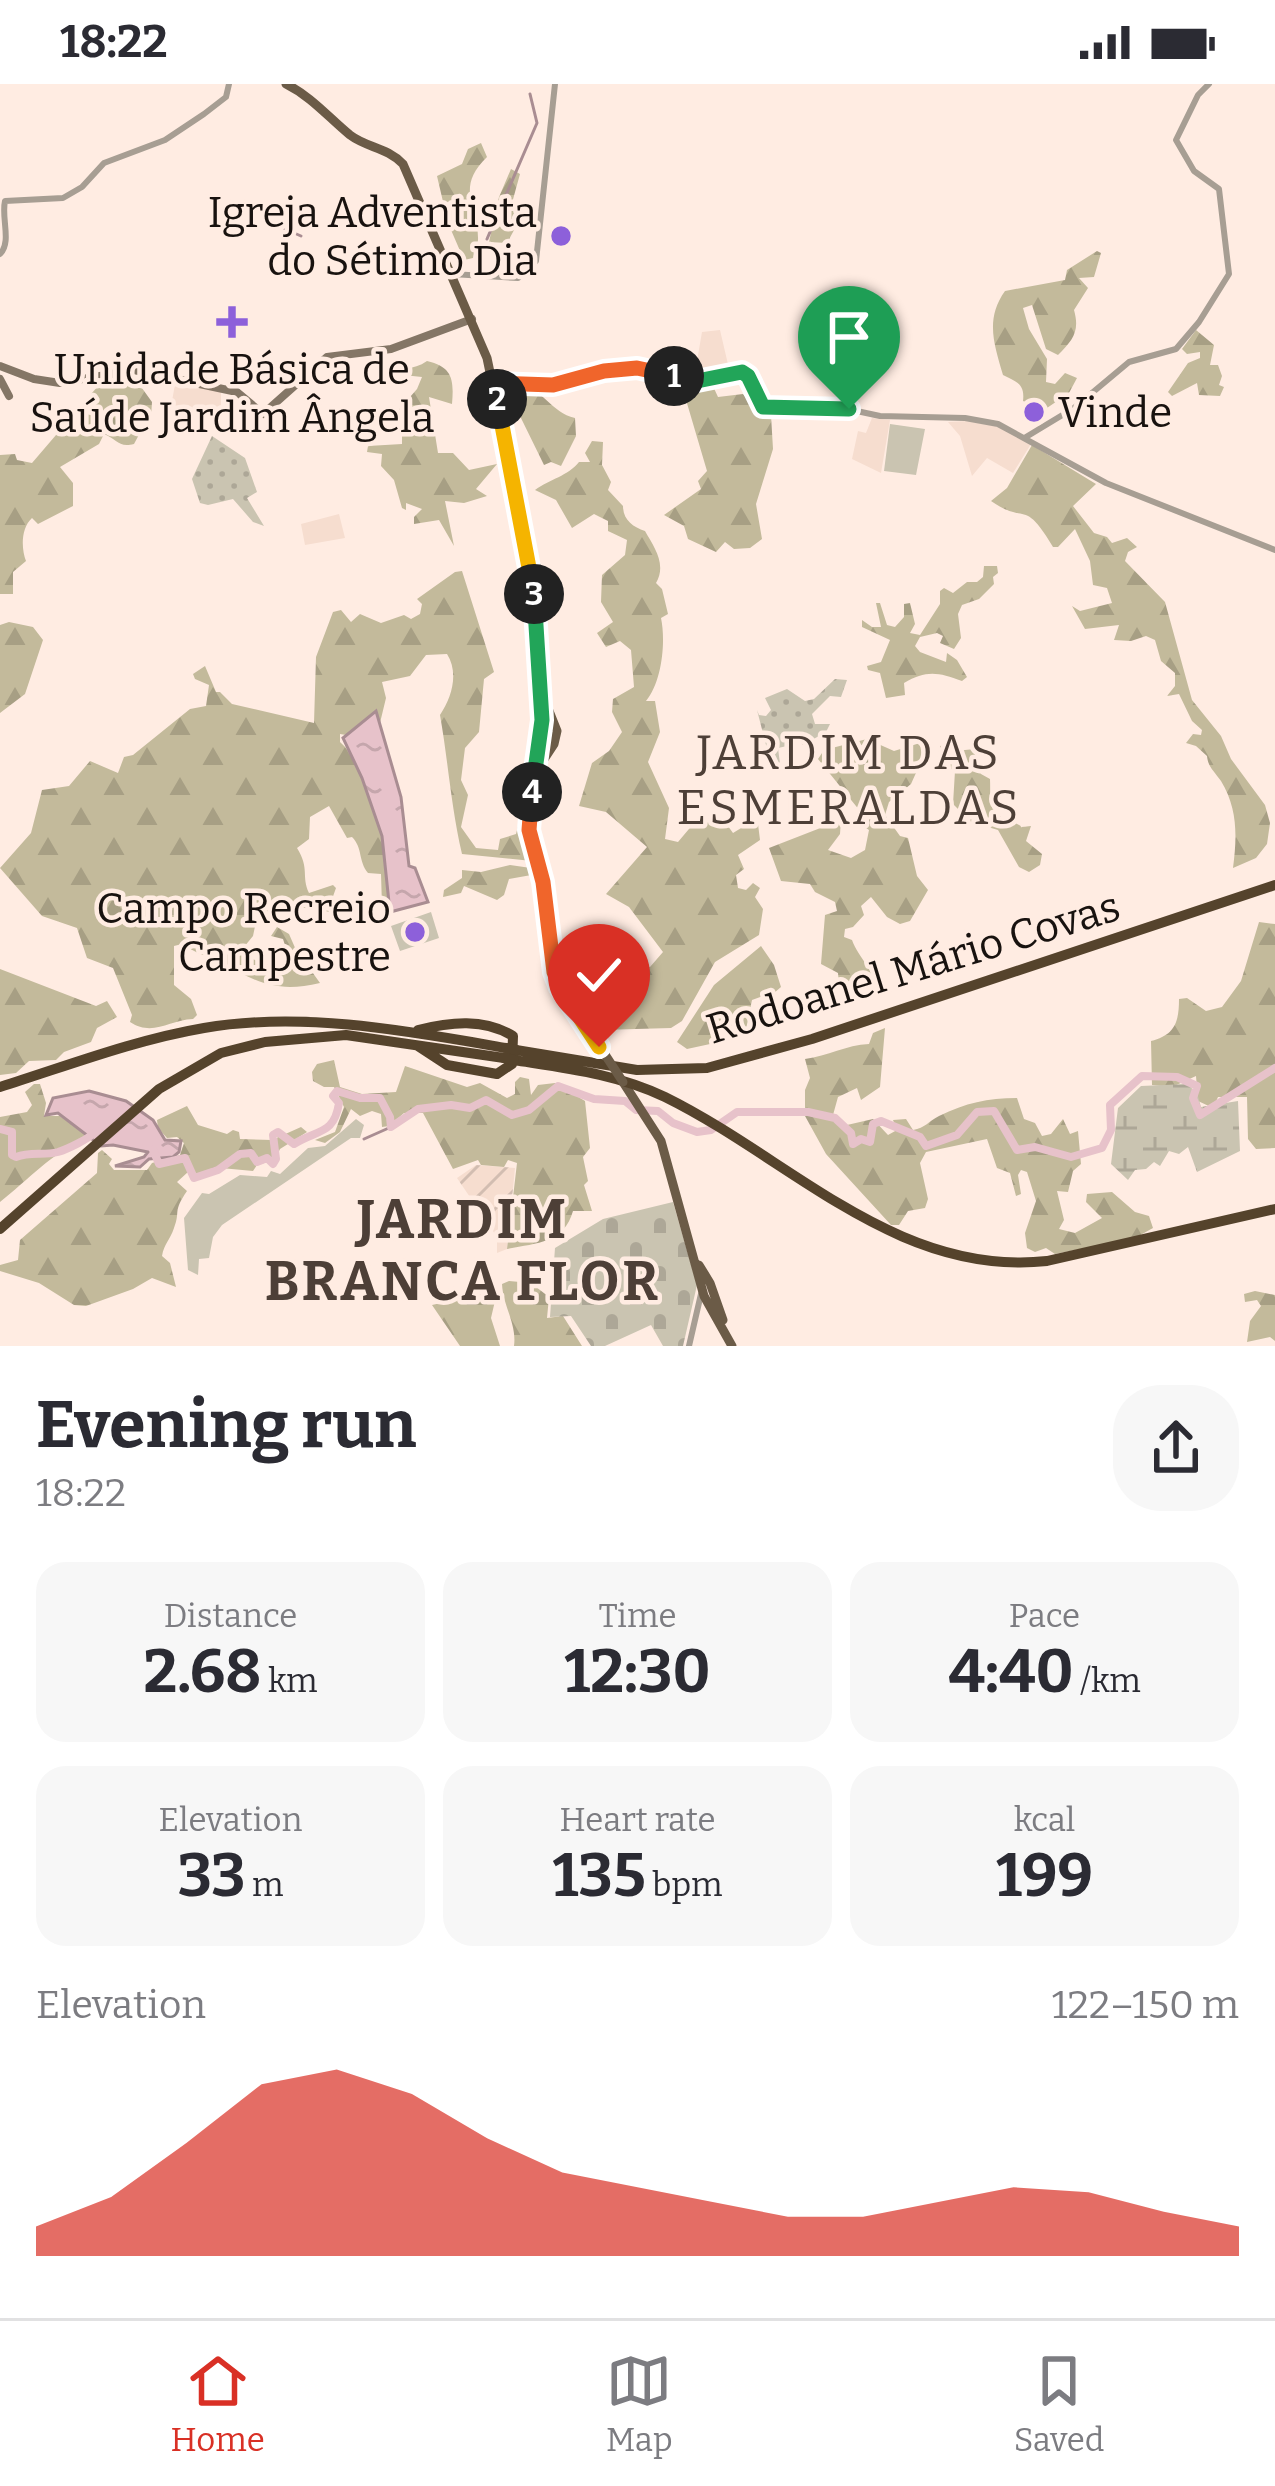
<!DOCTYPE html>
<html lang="en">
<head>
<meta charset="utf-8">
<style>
	:root { --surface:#fff; --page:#f7f7f7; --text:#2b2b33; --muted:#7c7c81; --line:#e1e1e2; --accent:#d93025 }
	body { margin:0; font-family:Bitter,serif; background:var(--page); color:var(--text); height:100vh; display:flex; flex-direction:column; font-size:45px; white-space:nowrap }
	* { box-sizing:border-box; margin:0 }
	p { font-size:39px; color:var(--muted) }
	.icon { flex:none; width:66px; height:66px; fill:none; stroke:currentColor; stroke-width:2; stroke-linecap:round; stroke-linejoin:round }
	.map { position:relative; height:1262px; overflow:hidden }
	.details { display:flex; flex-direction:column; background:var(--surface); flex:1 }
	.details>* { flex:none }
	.pin { position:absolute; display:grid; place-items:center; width:102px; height:102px; color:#fff; margin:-123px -51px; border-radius:50% 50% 50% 0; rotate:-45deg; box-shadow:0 0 12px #0007 }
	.pin .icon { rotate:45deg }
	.km { position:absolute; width:60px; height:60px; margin:-30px; border-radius:50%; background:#222; color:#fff; font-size:33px; line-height:60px; text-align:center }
	.round { display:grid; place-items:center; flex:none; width:126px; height:126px; border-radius:48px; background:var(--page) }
	.headline { display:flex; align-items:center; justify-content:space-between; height:204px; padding:0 36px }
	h1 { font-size:66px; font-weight:700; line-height:90px }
	.figures { display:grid; grid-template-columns:repeat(3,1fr); gap:18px; height:204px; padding:12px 36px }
	.figures div { display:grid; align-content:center; border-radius:30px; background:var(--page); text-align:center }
	.figures b { font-size:60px; font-weight:700 }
	.figures small { font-size:33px; font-weight:400 }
	.figures p { font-size:33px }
	.chart { height:336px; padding:24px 36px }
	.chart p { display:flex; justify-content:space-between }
	.chart svg { width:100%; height:216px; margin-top:12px; fill:var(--accent); opacity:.7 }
	.status { display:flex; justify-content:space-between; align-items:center; height:84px; padding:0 60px; background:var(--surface); direction:ltr }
	.status svg { height:33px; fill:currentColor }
	.dock { display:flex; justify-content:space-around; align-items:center; height:168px; border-top:3px solid var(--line); background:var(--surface); font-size:33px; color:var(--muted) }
	.dock a { display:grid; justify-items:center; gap:6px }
	.dock .selected { color:var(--accent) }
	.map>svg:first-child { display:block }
	.built { fill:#f6ddcf }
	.industrial { fill:url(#industrial-furrows) }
	.grass { fill:url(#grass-dots) }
	.forest { fill:url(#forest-firs) }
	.wetland { fill:url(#wetland-marsh) }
	.cemetery { fill:url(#cemetery-stones) }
	.park { fill:#cac4b1 }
	.water { fill:url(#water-ripples); stroke:#a98d92; stroke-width:3 }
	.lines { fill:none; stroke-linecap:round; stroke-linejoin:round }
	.stream { stroke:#a98d92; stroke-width:3 }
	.river { stroke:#e7c2ca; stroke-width:8 }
	.tertiary { stroke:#a79e93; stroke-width:6 }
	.secondary { stroke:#847666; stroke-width:8 }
	.primary { stroke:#6b5b47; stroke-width:9 }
	.motorway { stroke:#55432c; stroke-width:10 }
	.primary-bridge { stroke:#6b5b47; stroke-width:9 }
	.motorway-bridge { stroke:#55432c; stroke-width:10 }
	.split-1-casing { stroke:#fff; stroke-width:24 }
	.split-2-casing { stroke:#fff; stroke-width:24 }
	.split-3-casing { stroke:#fff; stroke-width:24 }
	.split-4-casing { stroke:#fff; stroke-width:24 }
	.split-5-casing { stroke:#fff; stroke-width:24 }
	.split-6-casing { stroke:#fff; stroke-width:24 }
	.split-1 { stroke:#22a559; stroke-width:15 }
	.split-2 { stroke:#f0652b; stroke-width:15 }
	.split-3 { stroke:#f5b400; stroke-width:15 }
	.split-4 { stroke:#22a559; stroke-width:15 }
	.split-5 { stroke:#f0652b; stroke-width:15 }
	.split-6 { stroke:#f5b400; stroke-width:15 }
	.poi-dot { fill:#8d60da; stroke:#ffece2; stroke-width:4.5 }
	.labels { text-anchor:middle; stroke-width:9; stroke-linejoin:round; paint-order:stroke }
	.poi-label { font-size:42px; fill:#18120f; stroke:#ffece2; text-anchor:end }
	.street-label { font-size:42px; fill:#18120f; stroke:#ffece2 }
	.quarter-label { font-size:48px; letter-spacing:3px; fill:#4d3f37; stroke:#ffece2 }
	.district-label { font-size:54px; font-weight:bold; letter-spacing:3px; fill:#4d3f37; stroke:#ffece2 }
</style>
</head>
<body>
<div class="status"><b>18:22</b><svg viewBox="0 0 49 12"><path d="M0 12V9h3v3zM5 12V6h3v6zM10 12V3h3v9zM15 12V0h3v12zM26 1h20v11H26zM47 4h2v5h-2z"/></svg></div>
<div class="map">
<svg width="1275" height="1262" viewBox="0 0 1275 1262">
	<defs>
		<pattern id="industrial-furrows" width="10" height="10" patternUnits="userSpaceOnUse" patternTransform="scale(3)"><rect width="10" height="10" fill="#f6ddcf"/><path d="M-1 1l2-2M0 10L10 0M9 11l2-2" fill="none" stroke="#d2bdb1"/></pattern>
		<pattern id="grass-dots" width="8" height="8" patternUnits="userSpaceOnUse" patternTransform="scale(3)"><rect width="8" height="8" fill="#cac4b1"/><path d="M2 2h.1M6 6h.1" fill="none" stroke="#ada797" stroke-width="1.8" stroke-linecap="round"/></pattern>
		<pattern id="forest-firs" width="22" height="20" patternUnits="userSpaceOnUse" patternTransform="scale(3)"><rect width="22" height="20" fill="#c3ba9b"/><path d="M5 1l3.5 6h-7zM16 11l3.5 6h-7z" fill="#a79f84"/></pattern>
		<pattern id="wetland-marsh" width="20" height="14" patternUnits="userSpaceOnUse" patternTransform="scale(3)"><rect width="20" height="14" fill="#cac4b1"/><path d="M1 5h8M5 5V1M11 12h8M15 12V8" fill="none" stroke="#ada797"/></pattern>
		<pattern id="cemetery-stones" width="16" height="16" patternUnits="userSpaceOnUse" patternTransform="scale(3)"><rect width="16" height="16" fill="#cac4b1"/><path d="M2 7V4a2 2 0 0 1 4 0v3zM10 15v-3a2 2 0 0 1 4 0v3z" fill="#ada797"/></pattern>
		<pattern id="water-ripples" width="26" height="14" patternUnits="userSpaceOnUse" patternTransform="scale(3)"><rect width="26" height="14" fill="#e7c2ca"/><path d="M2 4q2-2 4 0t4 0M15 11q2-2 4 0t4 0" fill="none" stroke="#c5a6ac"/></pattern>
	</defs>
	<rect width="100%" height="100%" fill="#ffece2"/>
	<path class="built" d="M720 246 730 289 695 295 682 292 697 277 702 248Z
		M175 300 221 307V327L171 323Z
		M872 334 890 336 881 389 852 375 858 347 866 349Z
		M968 337 1005 344 1031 360 1013 389 987 374 972 392 960 352 948 338Z
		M339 430 345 454 305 461 301 440Z"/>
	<path class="industrial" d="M476 1081 515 1084 507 1165 497 1169V1153L457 1094Z"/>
	<path class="grass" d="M212 352 245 374 257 408 247 414 264 442 253 438 233 415 208 421 200 419 192 395Z
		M835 595 847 596 841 613 830 612 812 630 815 640H830L826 648 803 661 797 653 789 655 787 662 778 664 780 680 773 688 757 626 759 631 766 632 771 626 765 614 787 605 805 617 814 615Z"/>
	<path class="forest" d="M481 59 487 73C454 105 479 123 478 156 478 162 474 168 473 174L464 176 448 139 437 92 462 80 468 65Z
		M511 85 520 90 512 119 520 135 507 159 489 158 499 113Z
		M1097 167 1101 169 1094 193 1079 194 1088 204 1074 226C1080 247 1073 256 1058 271L1046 265 1032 221 1023 224 1029 245 1047 275 1046 298 1055 300 1065 289 1077 294 1069 309 1044 326 1023 317C1025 300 1017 298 1003 291 994 260 985 235 1005 207L1065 196 1067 186Z
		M1196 246 1214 261 1210 281H1218L1222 292 1219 301 1224 303 1220 312 1199 311 1197 299 1172 312 1168 308 1188 279 1200 274V268L1187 270 1182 265Z
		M427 277C453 283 454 296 452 320L429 313 438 369H453L469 386 497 380 476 405 487 412 464 419 445 417 454 462 439 436 414 440V433L422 425 406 419V426L402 424 394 396 381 382 382 370 367 368 368 362 402 360V339L390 336 417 305 422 293 403 291 391 300 384 298V292C399 283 413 287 427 277Z
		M116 290 134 293 152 318 150 349 142 345 134 360C118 364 117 355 104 350L99 360 60 383 73 399V422L38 440 32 434C21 444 21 464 26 477L13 488V510H0V371L15 370 17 376 32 379 98 302Z
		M681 299 692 303 712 300 718 313 743 310 757 326 771 331 773 365 756 420 762 455 750 464 734 465 725 458 716 468 688 455 684 442 664 431 701 405 698 397 707 387Z
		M518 301C543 303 551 329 575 334L576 352 561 382 551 378 544 381 519 330 524 327Z
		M592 357 603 358 602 381 611 398 608 406 623 422C623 436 633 443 645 447 654 463 667 480 656 499L662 505 668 530 661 534C666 558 662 598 646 617H655L660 648 648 678 669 724 665 755 678 758 694 739 725 738 733 749 751 738 758 740 760 756 738 771 744 785 736 791 738 804 746 806 753 799 760 804 755 813 763 825 759 851 715 878 682 937 671 944 601 946 582 920 578 899H611L621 879 650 883 663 868 629 823 606 810 647 763 606 728 579 722 592 679 609 667 622 648 612 628 613 615 634 603 631 566 620 557 606 563 597 549 613 538 601 518 602 491 625 471 627 456 608 447V437L594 430 572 444 556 416 535 406C550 395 568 392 579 378H590L585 369Z
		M1032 361 1096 400 1073 422 1094 449 1107 453 1112 459 1127 454 1137 463 1128 468 1125 477 1165 518 1192 616 1221 652 1231 675 1265 721 1270 739 1267 760 1256 774 1233 784C1237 753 1238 725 1221 697 1214 687 1208 683 1207 672L1196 662 1186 659 1193 650 1201 651 1202 646 1192 637 1179 610 1167 612 1175 602V589L1161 577 1155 556 1146 552 1131 557 1114 556 1119 541 1085 545 1072 522 1080 527 1112 519 1107 504 1093 501 1090 477 1075 445 1058 463H1053C1023 413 1027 442 991 417L1007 404Z
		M984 482H997L998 489 993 493 994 500 979 515 962 521 958 530 961 554 954 565 940 559 943 552 937 549 920 553 915 562 920 568 946 578 947 569 957 576 967 593 962 597C938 588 926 586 904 599L905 611 886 614 880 589 868 586 867 582 881 578 890 556 862 543V536L872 543H881L876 519H880L887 541 895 543 904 533V520L910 519 915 540 910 549 920 551 940 520V507L944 504 953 509 967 498H977L983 493Z
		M462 487 494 588 484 595 479 648 465 664 461 696 468 711 461 743 476 764 498 766 500 755 516 750 519 738 524 736 532 777 462 770C451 723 448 676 440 631 452 613 459 589 447 570L426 571 410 592 382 598 386 614 379 643 352 652 340 650V658C383 698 385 767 388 822H382L381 790 368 789C358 777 363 764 352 753L347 754 329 722 310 733 309 755 297 764C310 785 301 792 309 809L333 801 336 804 331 818 348 826C325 832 306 821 282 822L273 830 258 828 253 852 244 863 252 875 283 885 289 874 283 855 271 852 277 843 289 850 296 866H303L305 878 320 899C275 910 255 897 218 877 205 871 195 869 182 860L174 862V901L191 915 197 931 193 935C169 936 153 953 130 938L132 931 113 884 87 874 77 844 42 832 0 784 31 749 42 706 69 702 90 677 118 689 124 673 133 671 190 625 206 622 209 601 195 595 193 590 205 582 216 608H220L232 620 314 639 316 573 333 528 341 526 351 538 360 530 381 539 404 531 411 535 420 530 422 520 417 515 455 488Z
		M9 538 33 543 43 556 25 610 0 629V541Z
		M867 655 894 667 920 659 924 671 911 700 889 718 885 731 900 752 908 754 917 792 928 806 910 837 900 840 887 833 871 813 861 822 864 831 853 843 845 845 844 853 852 856C858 873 878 891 878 909L863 910 839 901 838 889 821 880 825 831 837 827 835 818 815 808 810 800 781 797 769 764 841 736 840 750 828 766 851 774 865 766 869 746 856 737 860 727 818 675 824 666Z
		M950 660 955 667 975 665 981 690 990 695C991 720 986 728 1012 738 1030 744 1012 744 1031 742L1026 757 1042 770 1040 781 1029 788 1019 783 998 746 971 738 953 720 955 687 946 682 940 662Z
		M510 781 538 785 537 790 509 795 504 811 497 816 464 802 461 809 443 813 444 806 462 794V786L481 788Z
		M1259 838 1275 840V1064L1256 1065 1248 1055 1247 1013H1218L1213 1024 1198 1017 1196 992 1172 1003 1152 1001 1151 957C1175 951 1179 938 1179 915L1187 914 1206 927 1222 923 1241 897Z
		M761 862 774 881 781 903 767 915 763 912 752 916 745 950 736 954 726 944 724 957 687 965 677 958 714 901Z
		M0 885 96 922 107 917 117 933 97 944 91 958 64 968 56 976 29 977 16 989 0 991Z
		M885 944 880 1003 861 1016 857 1004 838 1013 833 1031 847 1041 873 1035 888 1051 897 1046 893 1036 906 1035 913 1046C925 1044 929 1037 939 1032 966 1019 987 1014 1017 1014L1024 1035 1035 1039 1042 1052 1051 1050 1063 1035 1070 1050 1078 1047 1081 1080 1073 1087 1068 1108 1057 1107 1064 1136 1059 1145 1075 1149 1102 1134 1086 1118 1087 1110 1112 1108 1135 1128 1149 1132 1153 1144 1135 1154 1055 1170 1046 1164 1035 1168 1027 1164 1025 1149 1036 1117 1027 1088 1021 1086 1018 1091 1021 1110 1016 1112 1010 1089 997 1084 987 1055 926 1068 920 1079 928 1115 925 1124 908 1127 899 1141H891L826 1070 805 1032V1006L810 994 805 975C828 972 846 961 869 960L873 949Z
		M334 976 340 1003 362 1010 396 1008 405 982 467 1003 480 999 507 1014 515 1010V998L520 993 529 995 531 1011 538 1001 555 999 585 1017 590 1064 583 1073 588 1097 584 1101 592 1127H573C564 1159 537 1159 507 1165L517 1079 508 1076 504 1083 481 1081 478 1076 453 1085 423 1029H404L389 1042 382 1043 381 1030 372 1027 360 1032 351 1025 340 1048 325 1059 315 1056 335 1048 344 1023 334 1003H324L313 997 312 988 317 980Z
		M34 1000H40L46 1019 44 1032H60L85 1050 84 1055C52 1069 28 1096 0 1118V1033L27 1028 32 1021 25 1008Z
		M187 1022 198 1041 227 1050 233 1046 239 1048 240 1055 272 1056 301 1043 307 1048 280 1065 275 1076 257 1081 253 1087 221 1084 194 1092 188 1088 177 1098 187 1107C172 1129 181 1126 174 1144 170 1156 164 1160 162 1172L170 1179 176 1203 152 1194 133 1205 86 1222 74 1221 39 1199 0 1187V1181L18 1176 20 1156 97 1089 98 1069 102 1066 112 1075 109 1080 114 1086H147L152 1079 180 1071 184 1059 177 1053 167 1054 158 1044 157 1036Z
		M509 1197 531 1199 549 1213 547 1234 563 1232 582 1262H514C517 1240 503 1222 502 1200Z
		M492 1203 498 1204 491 1234 500 1262H460L432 1221 481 1210Z
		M1255 1207 1275 1211V1257L1270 1253 1247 1258 1250 1237 1261 1222 1257 1216 1245 1218 1244 1210Z"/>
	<path class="wetland" d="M1187 1000 1197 1009 1201 1023 1238 1017 1240 1067 1197 1088 1188 1063 1179 1070 1169 1067 1160 1082 1154 1078 1146 1085 1135 1086 1128 1096 1111 1080 1118 1024 1141 1002Z"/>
	<path class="cemetery" d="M673 1118 697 1201 683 1262H663L651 1241 605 1262H591L571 1232 550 1233 555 1164 603 1135Z"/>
	<path class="park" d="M890 340 925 345 916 391 884 387Z
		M431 828 439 854 400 867 391 842Z
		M356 1035 364 1041 360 1054H351L222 1141 213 1153 209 1174 199 1175 198 1191 188 1186 184 1134 202 1109 209 1110 240 1091 267 1093 271 1087 280 1090 308 1064 325 1062Z"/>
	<path class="water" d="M376 627 401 713 409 782 415 784 428 818 390 828 382 752 362 694 343 654Z
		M89 1007 126 1017 153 1036 165 1056 181 1057 179 1068 173 1073 149 1075 140 1083 115 1082 144 1073 148 1068 113 1061 101 1062 58 1029 46 1031 53 1014Z"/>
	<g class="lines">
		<path class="stream" d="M285 145 301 152
			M487 155 537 39 530 10
			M364 1055 391 1043"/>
		<path class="river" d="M0 1045 12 1048V1071L16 1073C31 1067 43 1072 58 1068 68 1065 88 1055 94 1049
			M153 1066 159 1080 185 1074 194 1094 218 1086 240 1070 251 1069 257 1078 267 1074 273 1080 276 1075 273 1051 278 1048 294 1060C318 1045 334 1051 339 1019L333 1012 337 1007 360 1014H380L390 1033 391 1043 418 1025 451 1021 470 1024 486 1016 512 1031 529 1026 558 1002 594 1015 625 1017 636 1026 658 1027 673 1039 697 1048 711 1046 737 1028H808L835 1034 851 1049 853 1060 861 1055 870 1058 873 1040 881 1037 920 1053 926 1062 957 1051 977 1028 994 1027 1017 1066 1035 1063 1071 1073 1102 1064 1111 1046 1110 1021 1142 992 1177 993 1197 1002 1193 1014 1200 1031 1275 984"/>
		<path class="tertiary" d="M0 170C12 158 1 134 5 117L63 114 82 103 104 79 165 56 204 30 226 13 229 0
			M452 190 518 194 536 177 555 0
			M494 299 553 301 604 287 637 284 693 297 742 288C757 296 751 317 766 324L838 323 880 332 965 334 998 340 1106 399 1275 466
			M1026 353 1074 324 1129 278 1176 265 1199 238 1229 190 1219 105 1194 87 1176 56 1198 11 1209 0
			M689 1262 701 1210"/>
		<path class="secondary" d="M0 282 34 295 60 299 134 286 237 308 263 330 327 273 391 265 472 235
			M0 295 9 312"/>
		<path class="primary" d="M286 0C312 13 328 33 350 51 367 64 387 63 403 80L487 274 525 456 541 493 543 612 557 647 554 660 535 689
			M527 473 535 521
			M539 610 542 636 528 735 529 753 543 798 555 891 604 969
			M623 998 661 1057 704 1212 732 1262
			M699 1181 710 1199 723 1236"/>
		<path class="motorway" d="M418 962 447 981 497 990 512 980 513 952C484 934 450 938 418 946
			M516 966 637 986 707 984 812 955 1275 801
			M514 976C565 984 618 990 665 1013 791 1075 897 1193 1047 1177L1275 1125
			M0 1003C67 982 134 956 204 944 303 927 408 947 506 964
			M0 1145 159 1005 221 969 265 958 346 951 504 974"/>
		<path class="primary-bridge" d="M604 969 623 998"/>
		<path class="motorway-bridge" d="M506 964 516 966
			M504 974 514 976"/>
	</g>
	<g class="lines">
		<defs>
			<path id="split-1" d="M674 292 697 297 742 288 748 292 763 323 849 325"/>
			<path id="split-2" d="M497 315 494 299 553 301 604 287 637 284 674 292"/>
			<path id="split-3" d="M497 315 534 510"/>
			<path id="split-4" d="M532 708 542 636 534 510"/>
			<path id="split-5" d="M532 708 529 746 543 798 554 888 560 903"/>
			<path id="split-6" d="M560 903 599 963"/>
		</defs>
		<use href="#split-1" class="split-1-casing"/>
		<use href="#split-2" class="split-2-casing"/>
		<use href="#split-3" class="split-3-casing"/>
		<use href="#split-4" class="split-4-casing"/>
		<use href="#split-5" class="split-5-casing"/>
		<use href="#split-6" class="split-6-casing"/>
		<use href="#split-1" class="split-1"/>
		<use href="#split-2" class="split-2"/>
		<use href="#split-3" class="split-3"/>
		<use href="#split-4" class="split-4"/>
		<use href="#split-5" class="split-5"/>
		<use href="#split-6" class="split-6"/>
	</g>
	<g class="poi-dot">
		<circle cx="561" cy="152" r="12"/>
		<path d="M226 220h12v12h12v12h-12v12h-12v-12h-12v-12h12z"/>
		<circle cx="1034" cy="328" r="12"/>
		<circle cx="415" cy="848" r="12"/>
	</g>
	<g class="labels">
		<g class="poi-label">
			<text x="537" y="143">Igreja Adventista<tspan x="537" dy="48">do Sétimo Dia</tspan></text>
			<text x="232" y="300" text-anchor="middle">Unidade Básica de<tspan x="232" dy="48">Saúde Jardim Ângela</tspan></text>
			<text x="1058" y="343" text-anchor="start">Vinde</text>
			<text x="391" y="839">Campo Recreio<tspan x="391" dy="48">Campestre</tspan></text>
		</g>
		<g class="street-label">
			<text transform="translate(913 883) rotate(-17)" y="15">Rodoanel Mário Covas</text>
		</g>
		<g class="quarter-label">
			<text x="849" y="685">JARDIM DAS<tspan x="849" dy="55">ESMERALDAS</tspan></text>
		</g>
		<g class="district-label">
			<text x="463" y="1154">JARDIM<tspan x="463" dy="62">BRANCA FLOR</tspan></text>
		</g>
	</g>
</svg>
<div class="pin" style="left:849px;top:325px;background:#1e9e55"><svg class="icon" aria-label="arrive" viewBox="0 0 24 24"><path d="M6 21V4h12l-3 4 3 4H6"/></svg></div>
<div class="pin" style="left:599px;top:963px;background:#d93025"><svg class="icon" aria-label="check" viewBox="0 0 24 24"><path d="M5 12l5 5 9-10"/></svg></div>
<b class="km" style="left:674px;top:292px">1</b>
<b class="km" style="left:497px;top:315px">2</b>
<b class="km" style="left:534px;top:510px">3</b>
<b class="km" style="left:532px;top:708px">4</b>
</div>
<section class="details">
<div class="headline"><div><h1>Evening run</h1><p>18:22</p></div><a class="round"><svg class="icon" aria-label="share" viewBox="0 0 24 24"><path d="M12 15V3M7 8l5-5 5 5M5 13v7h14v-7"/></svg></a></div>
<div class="figures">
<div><p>Distance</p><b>2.68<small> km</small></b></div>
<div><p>Time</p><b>12:30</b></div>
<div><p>Pace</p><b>4:40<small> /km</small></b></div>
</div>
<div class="figures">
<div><p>Elevation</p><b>33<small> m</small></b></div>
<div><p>Heart rate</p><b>135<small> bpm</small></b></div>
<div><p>kcal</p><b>199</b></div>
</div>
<div class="chart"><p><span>Elevation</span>122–150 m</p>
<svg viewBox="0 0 160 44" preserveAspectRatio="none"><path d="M0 44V38L10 32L20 21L30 9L40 6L50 11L60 20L70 27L80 30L90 33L100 36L110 36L120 33L130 30L140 31L150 35L160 38V44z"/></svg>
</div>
</section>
<nav class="dock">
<a class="selected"><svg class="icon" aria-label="home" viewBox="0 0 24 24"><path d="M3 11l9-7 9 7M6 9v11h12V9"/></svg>Home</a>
<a><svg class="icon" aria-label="map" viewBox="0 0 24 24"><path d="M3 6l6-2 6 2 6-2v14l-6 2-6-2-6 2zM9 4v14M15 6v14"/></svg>Map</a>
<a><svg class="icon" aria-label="saved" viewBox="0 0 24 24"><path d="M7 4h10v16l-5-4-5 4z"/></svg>Saved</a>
</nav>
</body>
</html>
